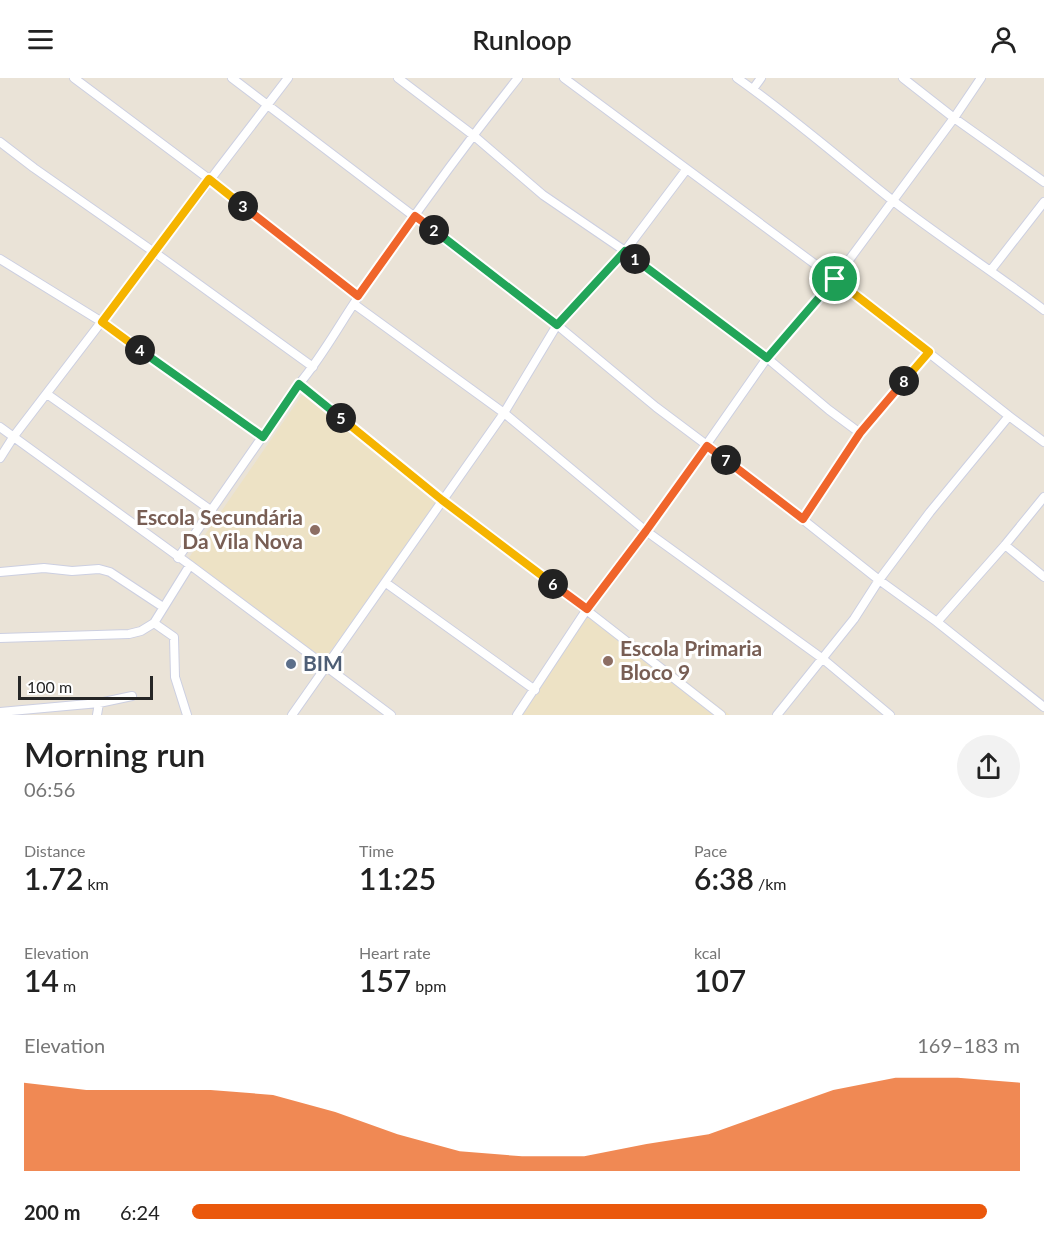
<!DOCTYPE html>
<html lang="en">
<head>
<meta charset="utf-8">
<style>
	:root { --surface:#fff; --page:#f2f2f2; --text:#222; --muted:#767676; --accent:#ea580c }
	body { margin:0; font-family:Lato,sans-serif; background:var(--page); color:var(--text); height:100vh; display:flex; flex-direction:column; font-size:22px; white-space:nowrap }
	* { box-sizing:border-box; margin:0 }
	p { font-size:20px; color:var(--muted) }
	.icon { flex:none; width:33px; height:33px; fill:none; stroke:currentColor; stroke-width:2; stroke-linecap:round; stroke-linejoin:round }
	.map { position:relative; height:637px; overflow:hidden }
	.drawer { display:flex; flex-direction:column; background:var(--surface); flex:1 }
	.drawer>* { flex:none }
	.scale { position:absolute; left:18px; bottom:15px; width:135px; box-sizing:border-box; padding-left:6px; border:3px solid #262626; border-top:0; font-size:16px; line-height:21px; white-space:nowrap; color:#262626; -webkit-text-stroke:4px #fff; paint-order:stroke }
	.pin { position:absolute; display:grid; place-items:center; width:51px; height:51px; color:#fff; margin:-26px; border:3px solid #fff; border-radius:50%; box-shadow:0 2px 6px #0007 }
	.km { position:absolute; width:30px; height:30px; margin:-15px; border-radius:50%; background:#222; color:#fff; font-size:16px; line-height:30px; text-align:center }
	.round { display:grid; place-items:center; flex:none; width:63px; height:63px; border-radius:32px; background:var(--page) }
	.summary { display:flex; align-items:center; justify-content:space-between; height:102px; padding:0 24px }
	h1 { font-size:33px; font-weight:600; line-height:45px }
	.metrics { display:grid; grid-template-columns:repeat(3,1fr); gap:9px; height:102px; padding:6px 24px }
	.metrics div { display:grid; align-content:center }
	.metrics b { font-size:30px; font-weight:600 }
	.metrics small { font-size:16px; font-weight:400 }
	.metrics p { font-size:16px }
	.chart { height:168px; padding:12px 24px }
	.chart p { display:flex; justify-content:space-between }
	.chart svg { width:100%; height:108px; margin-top:6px; fill:var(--accent); opacity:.7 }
	ul { padding:0 24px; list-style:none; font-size:20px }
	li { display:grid; grid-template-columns:96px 72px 1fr; align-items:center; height:45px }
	li i { height:15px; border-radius:8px; background:var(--accent) }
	header { display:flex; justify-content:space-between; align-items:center; height:78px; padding:0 24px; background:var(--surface); font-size:27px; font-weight:600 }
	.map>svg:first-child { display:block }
	.education { fill:#ede2c5 }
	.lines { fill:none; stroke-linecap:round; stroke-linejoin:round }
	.street-casing { stroke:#cccfe1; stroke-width:10 }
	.street { stroke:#fff; stroke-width:8 }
	.split-1-casing { stroke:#fff; stroke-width:12 }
	.split-2-casing { stroke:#fff; stroke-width:12 }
	.split-3-casing { stroke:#fff; stroke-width:12 }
	.split-4-casing { stroke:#fff; stroke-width:12 }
	.split-5-casing { stroke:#fff; stroke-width:12 }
	.split-6-casing { stroke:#fff; stroke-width:12 }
	.split-7-casing { stroke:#fff; stroke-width:12 }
	.split-8-casing { stroke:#fff; stroke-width:12 }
	.split-9-casing { stroke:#fff; stroke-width:12 }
	.split-1 { stroke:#22a559; stroke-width:8 }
	.split-2 { stroke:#22a559; stroke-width:8 }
	.split-3 { stroke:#f0652b; stroke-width:8 }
	.split-4 { stroke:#f5b400; stroke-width:8 }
	.split-5 { stroke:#22a559; stroke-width:8 }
	.split-6 { stroke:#f5b400; stroke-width:8 }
	.split-7 { stroke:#f0652b; stroke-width:8 }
	.split-8 { stroke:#f0652b; stroke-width:8 }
	.split-9 { stroke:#f5b400; stroke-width:8 }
	.education-dot { fill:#8d6e63; stroke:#fff; stroke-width:2 }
	.service-dot { fill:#5c6f8a; stroke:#fff; stroke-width:2 }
	.labels { text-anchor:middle; stroke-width:6; stroke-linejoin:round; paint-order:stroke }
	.education-label { font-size:21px; font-weight:bold; fill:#785e54; stroke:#fff; text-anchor:end }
	.service-label { font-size:21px; font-weight:bold; fill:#4e5e75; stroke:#fff; text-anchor:start }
</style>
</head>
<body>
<header><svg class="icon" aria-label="menu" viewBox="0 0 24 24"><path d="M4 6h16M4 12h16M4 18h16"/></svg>Runloop<svg class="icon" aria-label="person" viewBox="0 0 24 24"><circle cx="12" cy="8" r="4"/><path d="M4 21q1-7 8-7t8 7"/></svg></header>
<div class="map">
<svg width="1044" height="637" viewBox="0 0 1044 637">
	<rect width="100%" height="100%" fill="#eae3d7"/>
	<path class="education" d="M304 314 446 419 323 583 186 484Z
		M591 530 730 637H519Z"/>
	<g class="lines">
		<defs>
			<path id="street" d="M74 0 209 101 358 218
				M232 0 557 247 656 329 748 398 879 502 937 544 1044 629
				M398 0 473 57 543 117 625 173 767 280 829 332 860 355 929 274
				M564 0 835 201 1009 338 1044 364
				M737 0C791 38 840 81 892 122 941 160 994 194 1044 232
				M903 0 954 40 1044 104
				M753 11 761 0
				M0 64 34 90 154 174 313 289
				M0 181 102 244 263 359
				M991 192 1044 124
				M354 226 504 335 646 453 823 581 890 637
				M299 306 442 422 490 457 721 637
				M47 316 212 433
				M0 349 190 487 391 637
				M0 380 14 358 288 0
				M803 441 860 355
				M1005 467 1044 499
				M178 480 299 306C323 278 340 245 361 215 411 141 463 69 518 0
				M0 494 44 490 72 493 99 491 110 494 163 529
				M386 505 535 612
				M937 544 1005 467 1044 419
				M0 560 129 556 141 553 154 545
				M0 634 99 625 132 618
				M97 637 99 625
				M187 637 175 599 174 559 154 545 190 487
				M292 637 504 335 557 247 625 173 686 92
				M517 637 587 531 646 453 767 280 835 201 954 40 981 0
				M777 637 854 541 879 502 930 434 1009 338"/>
		</defs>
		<use href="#street" class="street-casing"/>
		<use href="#street" class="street"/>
	</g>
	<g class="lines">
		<defs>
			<path id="split-1" d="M635 181 767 280 835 201"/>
			<path id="split-2" d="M434 152 557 247 625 173 635 181"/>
			<path id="split-3" d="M243 128 358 218 415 138 434 152"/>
			<path id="split-4" d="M140 272 102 244 209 101 243 128"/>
			<path id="split-5" d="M140 272 263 359 299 306 341 340"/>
			<path id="split-6" d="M341 340 442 422 553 506"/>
			<path id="split-7" d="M553 506 587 531 646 453 707 368 726 382"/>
			<path id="split-8" d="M726 382 803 441 860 355 904 303"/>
			<path id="split-9" d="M835 201 929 274 904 303"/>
		</defs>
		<use href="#split-1" class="split-1-casing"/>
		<use href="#split-2" class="split-2-casing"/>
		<use href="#split-3" class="split-3-casing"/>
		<use href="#split-4" class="split-4-casing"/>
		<use href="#split-5" class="split-5-casing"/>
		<use href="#split-6" class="split-6-casing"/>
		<use href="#split-7" class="split-7-casing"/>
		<use href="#split-8" class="split-8-casing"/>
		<use href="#split-9" class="split-9-casing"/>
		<use href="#split-1" class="split-1"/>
		<use href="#split-2" class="split-2"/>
		<use href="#split-3" class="split-3"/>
		<use href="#split-4" class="split-4"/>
		<use href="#split-5" class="split-5"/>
		<use href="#split-6" class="split-6"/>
		<use href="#split-7" class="split-7"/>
		<use href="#split-8" class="split-8"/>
		<use href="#split-9" class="split-9"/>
	</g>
	<g class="education-dot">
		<circle cx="315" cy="452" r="6"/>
		<circle cx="608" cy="583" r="6"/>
	</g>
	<circle class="service-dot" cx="291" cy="586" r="6"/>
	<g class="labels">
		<g class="education-label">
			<text x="303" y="447">Escola Secundária<tspan x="303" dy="24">Da Vila Nova</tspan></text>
			<text x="620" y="578" text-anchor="start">Escola Primaria<tspan x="620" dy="24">Bloco 9</tspan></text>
		</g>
		<g class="service-label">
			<text x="303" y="593">BIM</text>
		</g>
	</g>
</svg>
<div class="scale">100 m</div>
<div class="pin" style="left:835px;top:201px;background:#1e9e55"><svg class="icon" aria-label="arrive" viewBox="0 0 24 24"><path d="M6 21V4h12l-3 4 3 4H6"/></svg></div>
<b class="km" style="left:635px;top:181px">1</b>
<b class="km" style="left:434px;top:152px">2</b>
<b class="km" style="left:243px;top:128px">3</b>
<b class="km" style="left:140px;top:272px">4</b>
<b class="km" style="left:341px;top:340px">5</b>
<b class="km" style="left:553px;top:506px">6</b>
<b class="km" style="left:726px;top:382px">7</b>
<b class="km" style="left:904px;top:303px">8</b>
</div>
<section class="drawer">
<div class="summary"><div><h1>Morning run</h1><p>06:56</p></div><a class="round"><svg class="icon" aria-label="share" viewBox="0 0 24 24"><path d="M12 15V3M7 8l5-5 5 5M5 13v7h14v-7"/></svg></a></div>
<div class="metrics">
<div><p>Distance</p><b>1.72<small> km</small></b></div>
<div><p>Time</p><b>11:25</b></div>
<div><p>Pace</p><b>6:38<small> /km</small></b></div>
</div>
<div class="metrics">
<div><p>Elevation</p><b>14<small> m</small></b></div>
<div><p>Heart rate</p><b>157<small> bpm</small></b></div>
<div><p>kcal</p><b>107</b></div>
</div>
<div class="chart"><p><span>Elevation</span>169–183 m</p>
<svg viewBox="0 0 160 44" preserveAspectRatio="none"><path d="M0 44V8L10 11L20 11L30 11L40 13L50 20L60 29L70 36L80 38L90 38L100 33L110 29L120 20L130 11L140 6L150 6L160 8V44z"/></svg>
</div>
<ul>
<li><b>200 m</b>6:24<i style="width:96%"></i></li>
</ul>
</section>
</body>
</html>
